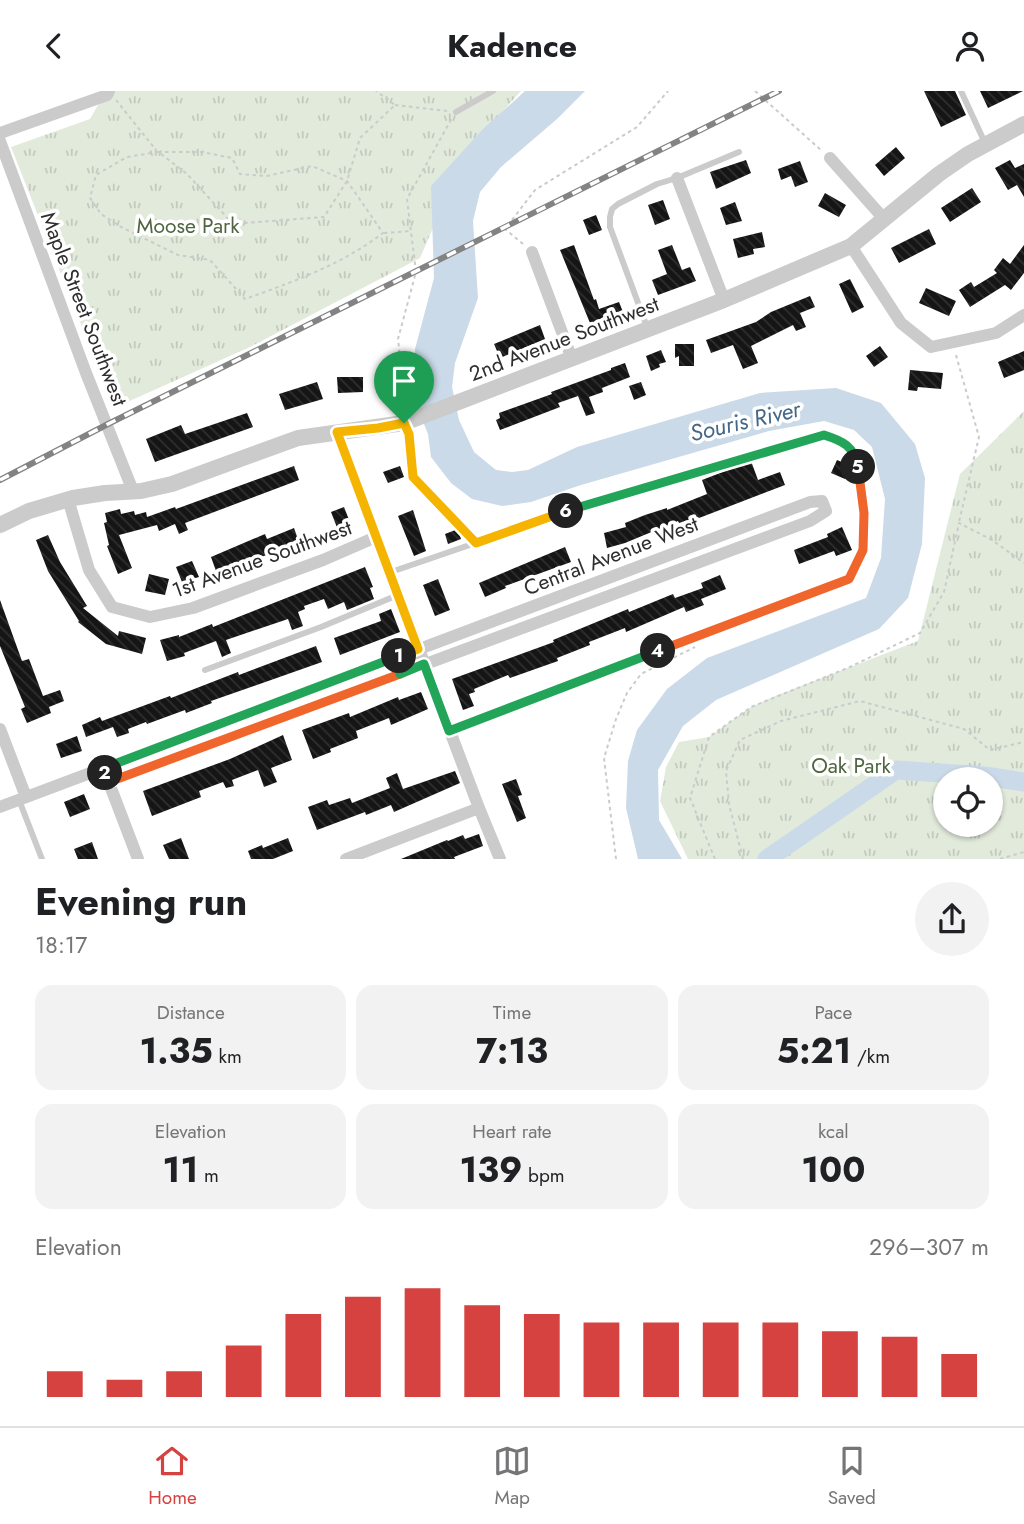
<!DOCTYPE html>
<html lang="en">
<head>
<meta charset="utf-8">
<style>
	:root { --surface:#fff; --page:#f2f2f2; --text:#202124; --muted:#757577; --line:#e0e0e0; --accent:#d5423f }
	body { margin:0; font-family:Jost,sans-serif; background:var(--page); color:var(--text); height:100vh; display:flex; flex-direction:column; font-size:26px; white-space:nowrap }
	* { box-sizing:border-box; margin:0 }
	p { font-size:23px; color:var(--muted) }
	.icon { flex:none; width:38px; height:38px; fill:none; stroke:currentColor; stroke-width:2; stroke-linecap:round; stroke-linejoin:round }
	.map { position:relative; height:768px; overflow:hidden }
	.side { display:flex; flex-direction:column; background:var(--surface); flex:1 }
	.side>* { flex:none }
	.tools { position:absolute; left:933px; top:676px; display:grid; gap:14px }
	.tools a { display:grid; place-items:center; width:70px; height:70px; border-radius:50%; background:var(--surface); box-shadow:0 2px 5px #0004; font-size:35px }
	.pin { position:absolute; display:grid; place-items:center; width:60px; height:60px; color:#fff; margin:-72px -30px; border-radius:50% 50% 50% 0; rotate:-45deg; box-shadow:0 0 7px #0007 }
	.pin .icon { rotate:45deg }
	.km { position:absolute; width:35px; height:35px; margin:-18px; border-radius:50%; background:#222; color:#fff; font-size:19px; line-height:35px; text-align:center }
	.round { display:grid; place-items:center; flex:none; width:74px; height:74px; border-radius:37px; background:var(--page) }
	.head { display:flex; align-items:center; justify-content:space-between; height:119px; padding:0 35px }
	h1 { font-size:38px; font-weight:700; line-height:52px }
	.figures { display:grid; grid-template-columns:repeat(3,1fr); gap:10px; height:119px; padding:7px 35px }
	.figures div { display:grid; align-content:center; border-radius:18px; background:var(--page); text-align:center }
	.figures b { font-size:35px; font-weight:700 }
	.figures small { font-size:19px; font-weight:400 }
	.figures p { font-size:19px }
	.chart { height:196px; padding:14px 35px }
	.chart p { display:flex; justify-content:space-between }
	.chart svg { width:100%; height:126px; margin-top:7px; stroke:var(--accent); stroke-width:6 }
	header { display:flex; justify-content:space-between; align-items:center; height:91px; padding:0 35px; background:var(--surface); font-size:32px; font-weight:700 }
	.tab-bar { display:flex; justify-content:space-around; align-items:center; height:98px; border-top:2px solid var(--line); background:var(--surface); font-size:19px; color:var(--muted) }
	.tab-bar a { display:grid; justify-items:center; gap:4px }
	.tab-bar .on { color:var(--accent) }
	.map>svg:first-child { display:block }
	.park { fill:url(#park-tufts); fill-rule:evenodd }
	.water { fill:#cadae8 }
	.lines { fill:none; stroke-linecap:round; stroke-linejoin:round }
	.river { stroke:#cadae8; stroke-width:19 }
	.building { fill:url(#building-back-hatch) }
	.path { stroke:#cbcbcb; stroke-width:2; stroke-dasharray:3.5 3.5; stroke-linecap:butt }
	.service { stroke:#cbcbcb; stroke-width:6 }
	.minor { stroke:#cbcbcb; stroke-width:12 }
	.tertiary { stroke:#cbcbcb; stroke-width:16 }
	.rail-casing { stroke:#838383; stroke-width:6 }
	.rail { stroke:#fff; stroke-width:3.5; stroke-dasharray:10; stroke-linecap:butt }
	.split-1-casing { stroke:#fff; stroke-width:14 }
	.split-2-casing { stroke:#fff; stroke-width:14 }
	.split-3-casing { stroke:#fff; stroke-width:14 }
	.split-4-casing { stroke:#fff; stroke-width:14 }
	.split-5-casing { stroke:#fff; stroke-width:14 }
	.split-6-casing { stroke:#fff; stroke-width:14 }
	.split-7-casing { stroke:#fff; stroke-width:14 }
	.split-1 { stroke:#f5b400; stroke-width:9 }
	.split-2 { stroke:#22a559; stroke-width:9 }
	.split-3 { stroke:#f0652b; stroke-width:9 }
	.split-4 { stroke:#22a559; stroke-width:9 }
	.split-5 { stroke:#f0652b; stroke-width:9 }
	.split-6 { stroke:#22a559; stroke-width:9 }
	.split-7 { stroke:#f5b400; stroke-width:9 }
	.labels { text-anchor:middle; stroke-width:7; stroke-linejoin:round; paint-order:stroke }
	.park-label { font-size:21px; fill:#4e653f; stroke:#fff }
	.street-label { font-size:21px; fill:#2e2e2e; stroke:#fff }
	.water-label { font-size:23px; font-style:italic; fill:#436788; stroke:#fff }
</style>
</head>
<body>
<header><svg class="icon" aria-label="back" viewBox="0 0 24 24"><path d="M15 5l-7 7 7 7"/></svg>Kadence<svg class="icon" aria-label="person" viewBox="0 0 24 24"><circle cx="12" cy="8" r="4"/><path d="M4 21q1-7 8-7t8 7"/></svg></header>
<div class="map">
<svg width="1024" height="768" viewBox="0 0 1024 768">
	<defs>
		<pattern id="park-tufts" width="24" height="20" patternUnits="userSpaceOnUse" patternTransform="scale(1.75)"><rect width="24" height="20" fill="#e2eadc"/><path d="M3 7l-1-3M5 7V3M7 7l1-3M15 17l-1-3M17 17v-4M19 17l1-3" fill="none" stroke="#c2c9bd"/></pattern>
		<pattern id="building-back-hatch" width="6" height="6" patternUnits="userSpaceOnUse" patternTransform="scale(1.75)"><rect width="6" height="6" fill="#151515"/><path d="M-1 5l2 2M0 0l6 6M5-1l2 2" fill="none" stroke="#2f2f2f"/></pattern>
	</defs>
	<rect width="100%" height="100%" fill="#fff"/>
	<path class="park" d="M106 0H521L466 61 420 167 250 256 114 317 11 56 90 28Z
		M1024 320V768H688L660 710 666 676 679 651 709 646 751 616 775 605 918 550 960 383ZM945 688H990V733H945Z"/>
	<path class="water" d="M525 0H585L557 28 501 76 480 101 473 130 478 207 455 272 452 296 459 329 474 361 496 379 512 381 528 379 577 356 760 302 836 297 881 312 915 353 925 387 922 453 908 507 879 538 716 609 683 635 658 679 659 729 682 768H638L626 717 628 670 637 639 667 598 707 567 866 507 881 467 885 408 872 356 854 339 824 330 769 340 581 394 531 411 502 415 472 408 451 392 431 366 428 343 415 311V258L434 187 431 95 483 38Z"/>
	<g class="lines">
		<path class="river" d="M767 768 896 679 985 685 1024 691"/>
	</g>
	<path class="building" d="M924 0H955L966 24 941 36Z
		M980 0H1023L988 17Z
		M896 56 905 67 884 85 875 74Z
		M746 69 751 82 716 98 710 81Z
		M1010 69 1015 77 1024 73V106L1017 94 1008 99 995 77Z
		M800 70 808 91 795 96 791 85 781 89 778 78Z
		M972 97 981 111 950 131 941 117Z
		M825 102 846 114 839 126 818 115Z
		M663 109 670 128 655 134 648 114Z
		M735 111 742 130 726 134 720 117Z
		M596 124 602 139 589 144 583 129Z
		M929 138 936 153 899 172 891 157Z
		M762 141 765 156 753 158 754 163 738 167 733 148Z
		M574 154 594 209 596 208 599 218 619 211 623 221 590 232 560 159Z
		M672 154 682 179 690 176 696 190 658 204 652 189 667 183 658 159Z
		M1024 154V182L1011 199 1005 194 970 216 959 199 971 191 974 196 997 182 994 179 1003 167 1010 173Z
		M850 188 864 216 852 222 839 193Z
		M926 197 956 210 949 225 919 212Z
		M810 205 815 216 800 222 806 236 796 240 793 234 751 255 758 272 743 278 733 254 711 262 706 249 756 231 771 221Z
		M540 234 545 248 500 267 494 253Z
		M675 253H694V275H679V265L675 267Z
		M880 255 888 266 874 276 866 265Z
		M661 259 666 271 659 273 660 276 651 280 646 265Z
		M1024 260V279L1004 287 998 271Z
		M625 272 630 286 602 297 603 301 589 306 595 322 586 325 578 305 558 312 560 316 500 339 496 329 500 327 499 322 552 303 551 301 611 279V277Z
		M910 279 943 282 941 298 918 296 917 300 908 299Z
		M337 286H363V301L338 302Z
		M317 291 323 308 285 319 279 303Z
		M641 291 646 304 634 309 629 295Z
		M247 322 253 336 155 371 146 348 181 334 185 343Z
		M837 369 851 375 845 388 831 382Z
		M751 370 758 389 780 381 785 394 686 432 685 430 679 432 678 430 625 452 607 457 604 442 626 436 625 432 645 424 667 417V419L707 403 702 389Z
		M294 375 299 389 185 432 188 439 179 443 175 433 159 440 157 434 119 444 132 477 118 483 107 455 109 454 104 432 107 431 105 422 120 418 121 423 134 420 135 424 146 421 147 426 175 416 176 418Z
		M400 375 404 386 388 392 383 381Z
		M344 416 351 434 338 439 331 421Z
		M413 419 426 460 414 465 398 425Z
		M842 436 852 459 836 465 834 460 799 473 794 459 828 446 827 443Z
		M294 437 299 451 259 467 258 464 216 480 211 466 265 443 267 448Z
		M458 438 461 448 448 453 445 443Z
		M48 444 60 471 87 515 83 517 118 545 119 540 146 547 142 563 106 553 78 531 79 530 48 480 36 449Z
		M565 456 571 471 505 495 506 497 485 506 479 492Z
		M192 470 199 486 182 491 176 476Z
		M365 476 373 496 370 497 374 508 347 519 344 511 328 518 324 508 304 515 305 518 298 521 303 535 292 539 288 528 226 549 231 562 222 566 216 550 184 562 185 565 167 570 160 549 179 544V546L212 533 213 536Z
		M149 483 169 488 165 504 145 500Z
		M720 484 726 498 701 508 704 514 686 521 684 516 626 541 625 537 589 551 590 554 557 567 558 570 510 587 508 584 474 598 475 601 469 603 474 615 463 619 452 588 554 551 553 549 628 518 629 521 673 503 675 507 703 497 701 492Z
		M438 488 450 519 435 525 423 494Z
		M0 509 22 570 29 568 43 605 60 599 64 610 49 616 51 622 27 632 21 618 25 616 0 555Z
		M391 518 400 541 340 564 334 547 381 530 379 523Z
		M316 555 322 571 211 610 212 612 186 622 185 619 147 633 146 631 128 638 129 642 117 646 113 636 86 646 82 634 100 626 102 630 170 605 171 607 238 581 239 584Z
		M421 601 428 618 391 634 389 627 356 640 358 647 330 658 331 661 313 668 302 639 349 622 350 626 398 606 399 609Z
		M283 644 292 669 271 677 277 691 264 696 258 679 232 689 234 695 226 697 223 691 199 700 201 706 152 725 143 700 230 668Z
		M77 645 82 660 61 667 56 653Z
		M455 680 460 692 394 721 391 714 366 724 365 721 317 739 308 716 327 709 329 714 350 707 352 712 390 697 386 687 397 682 403 698Z
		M516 688 522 704 518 705 526 727 517 731 502 693Z
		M84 703 90 718 70 726 64 711Z
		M479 743 483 755 454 766 455 768H401L447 749 448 750 463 744 465 748Z
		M181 747 189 768H169L163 754Z
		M288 747 293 760 273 768H251L248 760 262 754 263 757Z
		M92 751 98 768H78L74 758Z"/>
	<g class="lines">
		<path class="path" d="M755 0 822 60
			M116 9 156 59
			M395 14 447 20
			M158 61H202L232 67 240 83 267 85 312 75 347 90 383 142C343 173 293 191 245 208L210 169 178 164 121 136 101 123 90 107 96 84 127 66Z
			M161 63 187 83 233 133 324 126 347 90 360 47 395 14 376 0
			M384 142 410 140
			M523 153 505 138 535 99 637 36 668 0
			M956 264 979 346 959 431
			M406 318 398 248 416 181 407 108 452 27
			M409 343 413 386 469 444
			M616 768 604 667 616 628 627 602 641 583 695 556
			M715 768 690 707 709 646 751 616 850 576 920 542 944 501 959 432 992 449 1024 472
			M743 768 729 713 726 680 740 649 781 630 860 610 964 638 990 659 1024 651
			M1000 768 1024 761"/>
		<path class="service" d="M961 0 985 52
			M456 21 493 0
			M647 236 610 136V126L612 118 618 113 657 93 677 87 739 61
			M391 481 612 405 795 351C812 347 832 340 847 352 864 366 868 438 864 458 861 468 853 479 849 488L449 640
			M205 579 321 536 398 504
			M19 709 42 768"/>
		<path class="minor" d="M0 42 107 4 109 0
			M0 50 86 282 133 400
			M830 67 885 129
			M677 87 724 209
			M851 155 901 232 931 256 996 242 1024 224
			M532 161 572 268
			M337 341 479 717 500 768
			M68 408 89 479 112 516 150 526 193 517 323 469 376 446
			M0 638 26 706
			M106 684 138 768
			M0 716 810 411 822 410 826 420 810 430 109 691
			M346 768 479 717"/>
		<path class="tertiary" d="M0 434 29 420 73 407 105 402 141 400 172 393 298 347 404 332 724 209 851 155 939 83 968 63 1024 33"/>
		<defs>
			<path id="rail" d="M0 389 108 333 779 0"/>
		</defs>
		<use href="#rail" class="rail-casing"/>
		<use href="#rail" class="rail"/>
	</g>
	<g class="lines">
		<defs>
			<path id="split-1" d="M399 565 418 558 337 341 378 337 404 332"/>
			<path id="split-2" d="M105 682 104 677 399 565"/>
			<path id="split-3" d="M105 682 109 691 400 583"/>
			<path id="split-4" d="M400 583 424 573 449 640 658 560"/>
			<path id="split-5" d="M658 560 849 488 863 459 864 422 858 376"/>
			<path id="split-6" d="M566 420 824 344C843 350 854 355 858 376"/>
			<path id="split-7" d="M404 332 409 343 413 386 476 452 566 420"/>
		</defs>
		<use href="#split-1" class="split-1-casing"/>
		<use href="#split-2" class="split-2-casing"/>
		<use href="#split-3" class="split-3-casing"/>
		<use href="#split-4" class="split-4-casing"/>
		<use href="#split-5" class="split-5-casing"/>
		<use href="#split-6" class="split-6-casing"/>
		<use href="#split-7" class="split-7-casing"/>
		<use href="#split-1" class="split-1"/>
		<use href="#split-2" class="split-2"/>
		<use href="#split-3" class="split-3"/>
		<use href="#split-4" class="split-4"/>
		<use href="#split-5" class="split-5"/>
		<use href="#split-6" class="split-6"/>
		<use href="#split-7" class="split-7"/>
	</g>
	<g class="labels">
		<g class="park-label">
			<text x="188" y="142">Moose Park</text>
			<text x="851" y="682">Oak Park</text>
		</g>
		<g class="street-label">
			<text transform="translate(84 218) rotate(69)" y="7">Maple Street Southwest</text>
			<text transform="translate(564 248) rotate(-21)" y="7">2nd Avenue Southwest</text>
			<text transform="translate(611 465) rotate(-21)" y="7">Central Avenue West</text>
			<text transform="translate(262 468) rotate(-20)" y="7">1st Avenue Southwest</text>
		</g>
		<g class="water-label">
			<text transform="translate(745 330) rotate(-13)" y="8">Souris River</text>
		</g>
	</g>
</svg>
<div class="tools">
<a><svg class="icon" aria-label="locate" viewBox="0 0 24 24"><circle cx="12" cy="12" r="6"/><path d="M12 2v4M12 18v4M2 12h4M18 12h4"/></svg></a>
</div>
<div class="pin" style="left:404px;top:332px;background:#1e9e55"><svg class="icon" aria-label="arrive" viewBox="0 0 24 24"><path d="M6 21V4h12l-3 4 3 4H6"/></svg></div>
<b class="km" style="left:399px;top:565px">1</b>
<b class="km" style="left:105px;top:682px">2</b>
<b class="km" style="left:658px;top:560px">4</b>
<b class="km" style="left:858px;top:376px">5</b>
<b class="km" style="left:566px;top:420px">6</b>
</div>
<section class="side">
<div class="head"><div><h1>Evening run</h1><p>18:17</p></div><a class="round"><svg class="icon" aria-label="share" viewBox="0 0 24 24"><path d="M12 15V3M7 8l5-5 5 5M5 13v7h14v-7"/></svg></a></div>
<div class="figures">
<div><p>Distance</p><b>1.35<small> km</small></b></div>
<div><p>Time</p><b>7:13</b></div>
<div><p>Pace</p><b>5:21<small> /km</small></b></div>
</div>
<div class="figures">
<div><p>Elevation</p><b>11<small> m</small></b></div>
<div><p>Heart rate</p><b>139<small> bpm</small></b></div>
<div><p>kcal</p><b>100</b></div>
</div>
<div class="chart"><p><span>Elevation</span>296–307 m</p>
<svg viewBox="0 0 160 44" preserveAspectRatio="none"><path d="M5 44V35M15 44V38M25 44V35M35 44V26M45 44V15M55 44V9M65 44V6M75 44V12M85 44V15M95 44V18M105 44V18M115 44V18M125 44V18M135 44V21M145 44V23M155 44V29"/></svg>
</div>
</section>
<nav class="tab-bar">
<a class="on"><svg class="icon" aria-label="home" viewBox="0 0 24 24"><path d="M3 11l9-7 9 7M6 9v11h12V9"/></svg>Home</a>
<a><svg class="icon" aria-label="map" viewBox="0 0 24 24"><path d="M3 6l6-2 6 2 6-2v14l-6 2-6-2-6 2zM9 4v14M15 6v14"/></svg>Map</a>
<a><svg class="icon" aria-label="saved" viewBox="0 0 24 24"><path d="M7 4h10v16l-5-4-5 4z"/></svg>Saved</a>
</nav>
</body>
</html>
